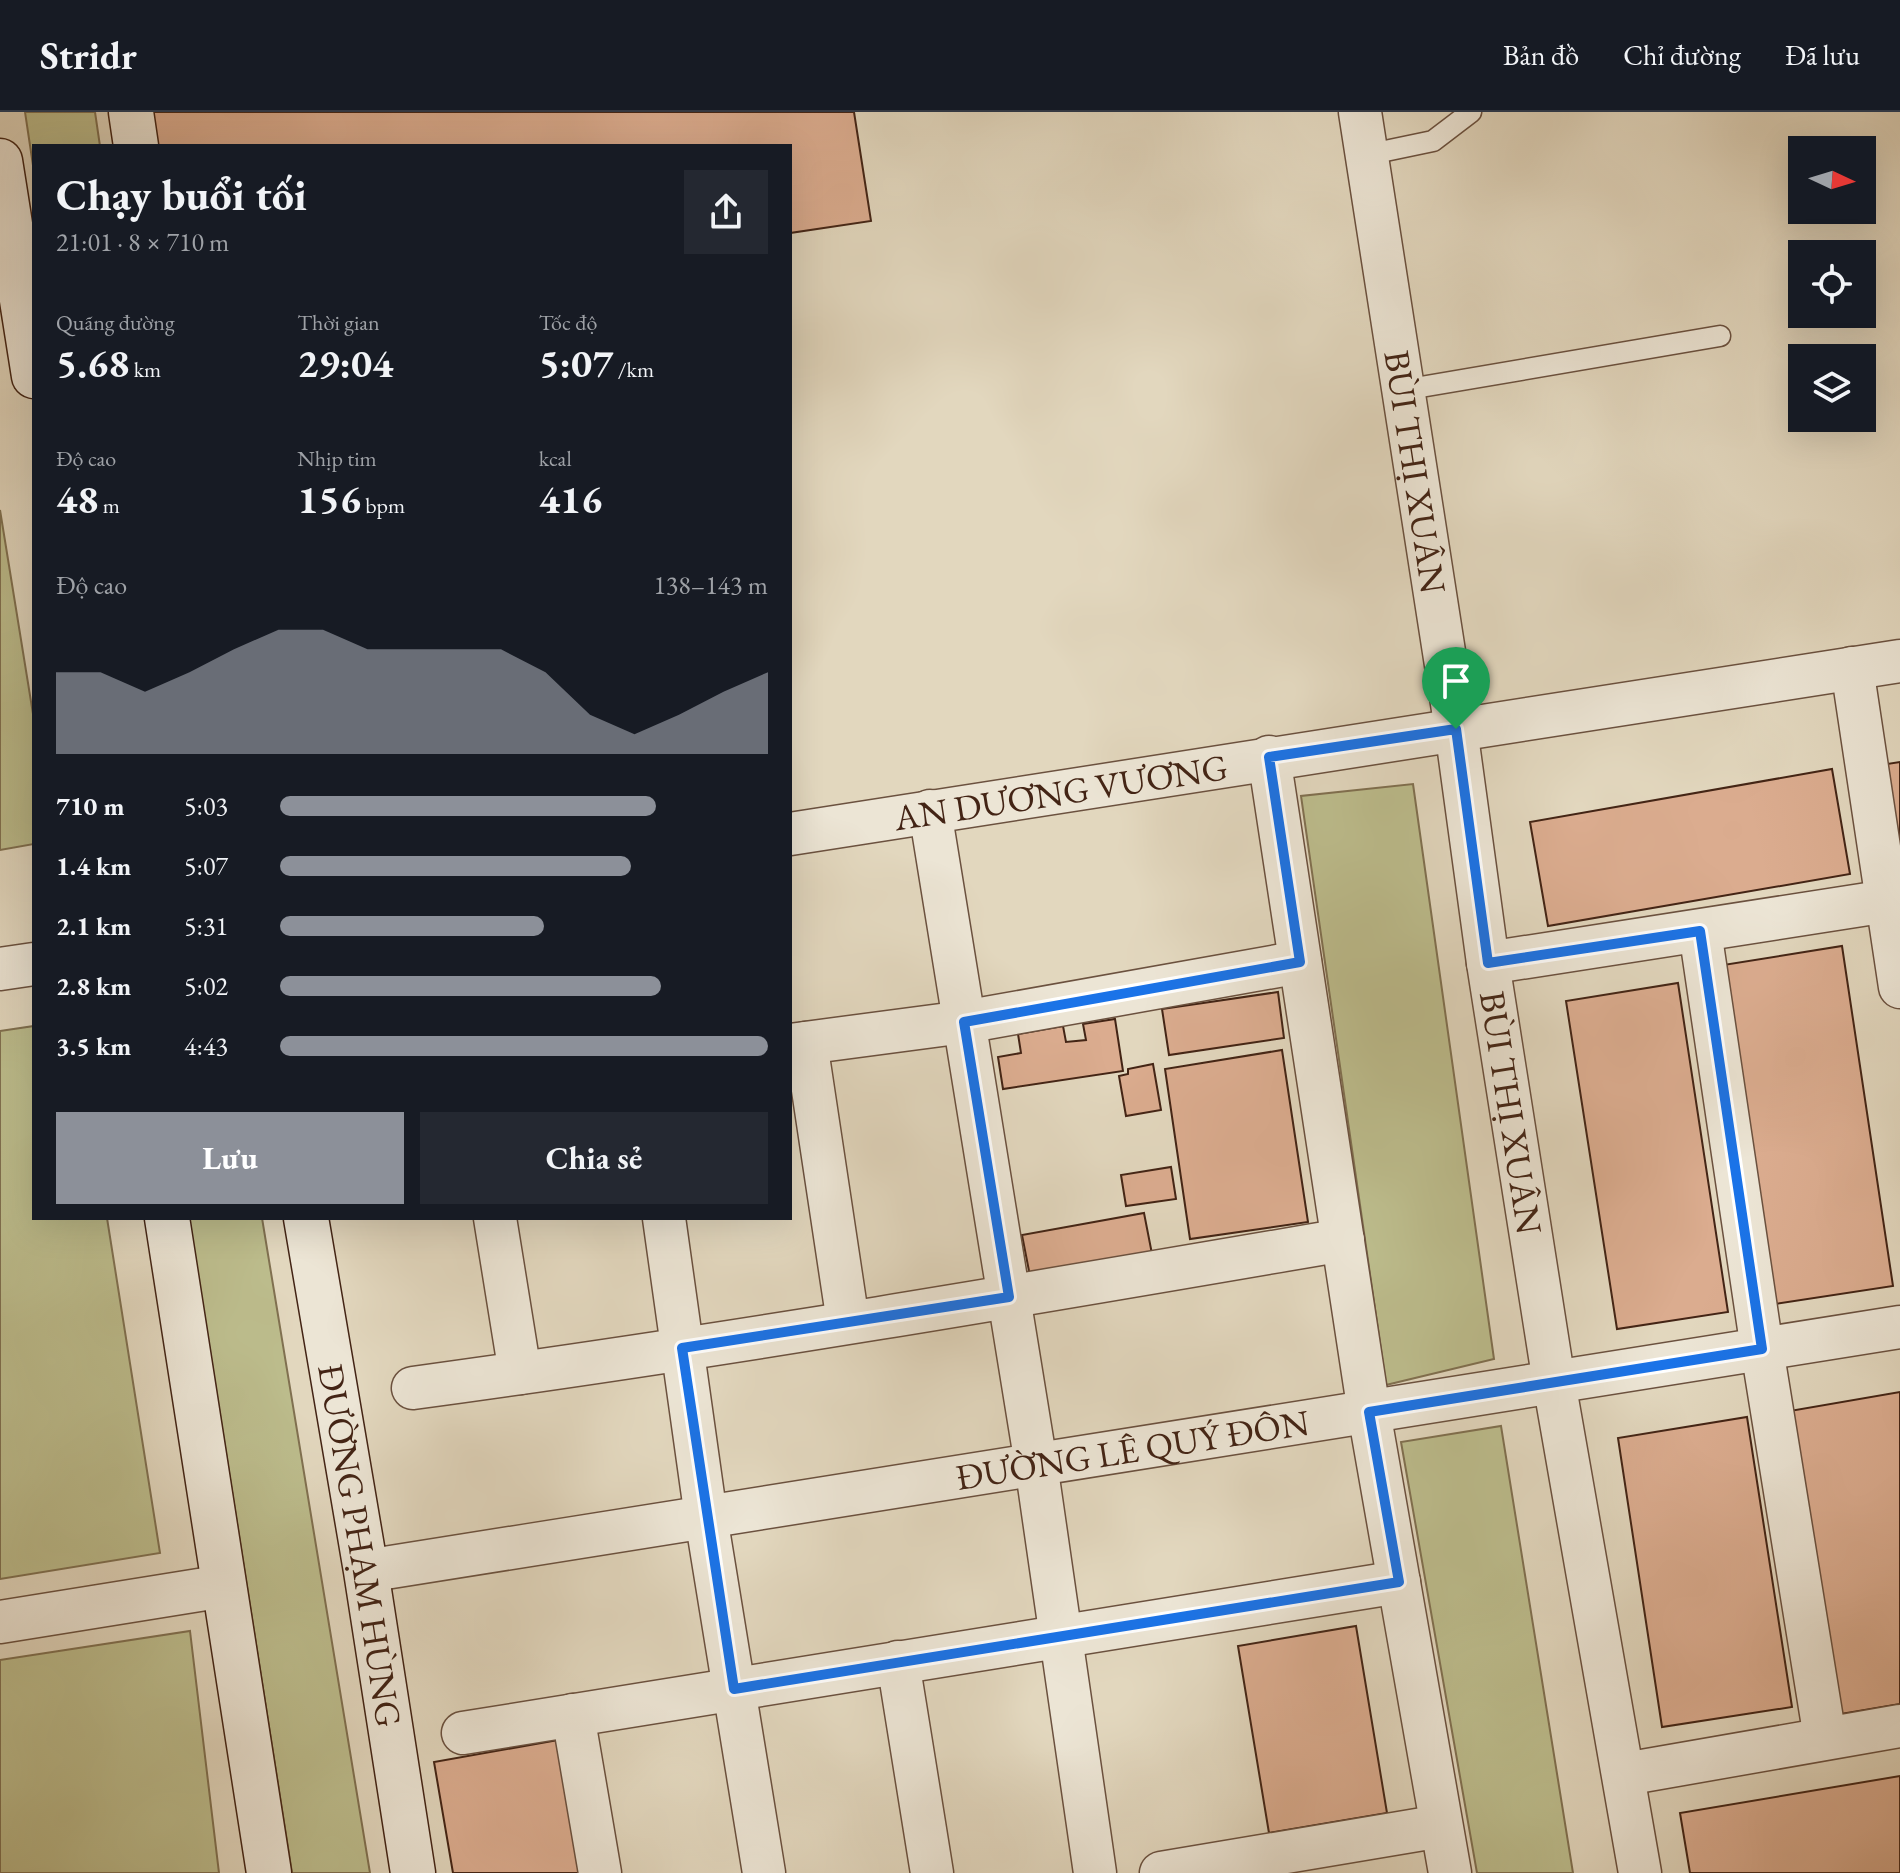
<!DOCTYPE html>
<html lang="vi">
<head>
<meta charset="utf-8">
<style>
	:root { --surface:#171b24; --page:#242831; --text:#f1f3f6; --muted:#9ea1a6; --line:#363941; --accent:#8c9099 }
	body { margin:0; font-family:"EB Garamond",serif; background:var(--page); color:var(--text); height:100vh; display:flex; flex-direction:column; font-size:30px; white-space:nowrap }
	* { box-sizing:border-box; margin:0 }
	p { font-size:26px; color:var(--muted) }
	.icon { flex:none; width:44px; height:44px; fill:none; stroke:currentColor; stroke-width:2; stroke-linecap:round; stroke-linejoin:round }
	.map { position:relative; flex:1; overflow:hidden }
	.drawer { position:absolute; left:32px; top:32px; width:760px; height:1076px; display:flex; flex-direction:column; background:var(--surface); border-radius:0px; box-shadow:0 8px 32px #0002 }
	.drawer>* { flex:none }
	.needle { width:52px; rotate:94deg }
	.buttons { position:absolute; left:1788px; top:24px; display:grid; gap:16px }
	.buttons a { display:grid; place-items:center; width:88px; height:88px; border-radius:0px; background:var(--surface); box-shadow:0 8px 32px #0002; font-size:40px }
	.pin { position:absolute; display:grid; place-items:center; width:68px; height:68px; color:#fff; margin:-82px -34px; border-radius:50% 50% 50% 0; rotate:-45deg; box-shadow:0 0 8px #0007 }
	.pin .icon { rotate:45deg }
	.round { display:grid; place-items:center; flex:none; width:84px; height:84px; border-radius:0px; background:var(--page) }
	.summary { display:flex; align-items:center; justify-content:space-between; height:136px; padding:0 24px }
	h1 { font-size:44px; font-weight:700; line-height:60px }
	.metrics { display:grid; grid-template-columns:repeat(3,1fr); gap:12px; height:136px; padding:8px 24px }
	.metrics div { display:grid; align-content:center }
	.metrics b { font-size:40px; font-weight:700 }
	.metrics small { font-size:22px; font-weight:400 }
	.metrics p { font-size:22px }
	.chart { height:224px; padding:16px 24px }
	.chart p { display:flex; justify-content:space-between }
	.chart svg { width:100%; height:144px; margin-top:8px; fill:var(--accent); opacity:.7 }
	.action { display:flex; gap:16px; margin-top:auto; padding:16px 24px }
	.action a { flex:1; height:92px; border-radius:0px; background:var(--accent); color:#fff; font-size:32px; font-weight:700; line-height:92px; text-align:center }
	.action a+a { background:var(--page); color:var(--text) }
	ul { padding:0 24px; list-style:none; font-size:26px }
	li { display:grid; grid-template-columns:128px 96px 1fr; align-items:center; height:60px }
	li i { height:20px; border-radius:10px; background:var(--accent) }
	header { display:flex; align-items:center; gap:48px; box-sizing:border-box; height:112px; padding:0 40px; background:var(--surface); border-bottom:2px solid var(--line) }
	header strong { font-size:38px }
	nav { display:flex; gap:44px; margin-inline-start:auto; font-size:28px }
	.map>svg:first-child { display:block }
	.green { fill:#bcbc8c; stroke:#807050; stroke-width:2 }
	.building { fill:#dbac8f; stroke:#432415; stroke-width:2 }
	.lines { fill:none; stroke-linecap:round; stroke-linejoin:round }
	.lane-casing { stroke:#6b513f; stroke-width:23 }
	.street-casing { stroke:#6b513f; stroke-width:45 }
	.secondary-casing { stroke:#432415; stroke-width:47 }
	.lane { stroke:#ece5d5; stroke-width:20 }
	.street { stroke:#ece5d5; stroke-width:42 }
	.secondary { stroke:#ece5d5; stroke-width:44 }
	.route-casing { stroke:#fff; stroke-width:16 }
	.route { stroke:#1a73e8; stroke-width:10 }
	.labels { text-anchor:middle; stroke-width:7; stroke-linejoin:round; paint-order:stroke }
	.street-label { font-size:36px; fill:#432415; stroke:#ece5d5 }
</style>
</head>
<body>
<header>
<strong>Stridr</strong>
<nav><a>Bản đồ</a><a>Chỉ đường</a><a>Đã lưu</a></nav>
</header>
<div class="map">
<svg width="1900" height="1761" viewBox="0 0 1900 1761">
	<rect width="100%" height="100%" fill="#e2d7be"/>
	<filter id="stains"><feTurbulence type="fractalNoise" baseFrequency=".0025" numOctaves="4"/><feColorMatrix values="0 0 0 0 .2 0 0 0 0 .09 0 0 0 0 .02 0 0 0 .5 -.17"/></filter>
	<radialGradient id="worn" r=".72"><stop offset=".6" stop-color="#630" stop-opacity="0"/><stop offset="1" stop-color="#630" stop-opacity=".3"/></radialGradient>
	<path class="green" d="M25 0H95L100 34H34V60Z
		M0 398 34 608V732L0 738Z
		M1413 672 1494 1247 1386 1273 1301 684Z
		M34 914V1106H107L160 1441 0 1467V919Z
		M189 1106H262L370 1761H292Z
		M1501 1314 1573 1761H1477L1401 1330Z
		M190 1519 219 1761H0V1548Z"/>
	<path class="building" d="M145 0H854L871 109 790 121V34H148Z
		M1900 650V734L1887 652Z
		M1832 657 1850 762 1548 814 1530 710Z
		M1842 834 1893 1174 1768 1193 1717 854Z
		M1678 871 1728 1200 1617 1217 1566 889Z
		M1278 880 1284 926 1169 943 1162 897Z
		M1115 907 1123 959 1003 977 998 945 1021 941 1018 922 1063 914 1066 930 1086 928 1083 912Z
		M1282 938 1308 1110 1190 1127 1165 957Z
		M1153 952 1161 998 1126 1004 1119 964 1128 962V957Z
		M1171 1055 1176 1087 1126 1094 1121 1063Z
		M1144 1101 1152 1142 1030 1164 1022 1123Z
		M1900 1280V1592L1835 1603 1784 1300Z
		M1747 1305 1792 1595 1662 1615 1618 1326Z
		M1356 1514 1387 1701 1269 1721 1238 1534Z
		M558 1628 581 1761H453L434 1650Z
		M1900 1664V1761H1690L1680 1701Z"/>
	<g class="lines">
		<defs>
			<path id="lane" d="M1366 43 1433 29 1471 0
				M1403 278 1720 224"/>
			<g id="street">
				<path id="s1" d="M1360 0 1456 617 1488 851 1554 1270 1640 1761"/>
				<path d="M1852 556 1900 875"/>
				<path d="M1269 645 1369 1300 1450 1761"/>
				<path d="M930 699 1036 1352 1095 1761"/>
				<path id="s2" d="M790 722 1900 549"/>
				<path d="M1700 819 1762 1237 1825 1626"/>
				<path d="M1488 851 1900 787"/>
				<path d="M0 857 34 852"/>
				<path d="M806 931 848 1210"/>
				<path d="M790 933 964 910 1300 850"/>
				<path d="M495 1106 520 1261"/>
				<path d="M664 1106 706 1405 764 1761"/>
				<path d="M413 1276C724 1234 1034 1181 1343 1128"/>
				<path id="s3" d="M366 1459 1900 1215"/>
				<path d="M0 1510 224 1474"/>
				<path d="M898 1550 932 1761"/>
				<path d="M573 1603 600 1761"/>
				<path d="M463 1621 1399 1470"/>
				<path d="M1625 1662 1900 1614"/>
				<path d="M1161 1761 1441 1714"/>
			</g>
			<g id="secondary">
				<path d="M131 0 136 34"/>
				<path d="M0 49 34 264"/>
				<path d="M167 1106 269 1761"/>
				<path id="s4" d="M306 1106 366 1459 413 1761"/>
			</g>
		</defs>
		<use href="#lane" class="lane-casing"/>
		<use href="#street" class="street-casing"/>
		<use href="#secondary" class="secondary-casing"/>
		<use href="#lane" class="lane"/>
		<use href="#street" class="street"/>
		<use href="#secondary" class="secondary"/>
	</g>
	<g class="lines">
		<defs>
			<path id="route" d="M1456 617 1488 851 1700 819 1762 1237 1369 1300 1399 1470 734 1577 682 1236 1009 1185 964 910 1300 850 1269 645Z"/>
		</defs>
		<use href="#route" class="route-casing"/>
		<use href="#route" class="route"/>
	</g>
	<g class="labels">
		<g class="street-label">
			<text dy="13" stroke="none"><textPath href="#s1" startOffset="364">BÙI THỊ XUÂN</textPath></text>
			<text dy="13" stroke="none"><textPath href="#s2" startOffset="274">AN DƯƠNG VƯƠNG</textPath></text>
			<text dy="13" stroke="none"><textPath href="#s1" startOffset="1012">BÙI THỊ XUÂN</textPath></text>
			<text dy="13" stroke="none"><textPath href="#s3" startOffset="776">ĐƯỜNG LÊ QUÝ ĐÔN</textPath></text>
			<text dy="13" stroke="none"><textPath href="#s4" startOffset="332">ĐƯỜNG PHẠM HÙNG</textPath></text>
		</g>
	</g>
	<rect width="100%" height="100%" filter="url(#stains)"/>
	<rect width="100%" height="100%" fill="url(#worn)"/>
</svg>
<div class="buttons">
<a><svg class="needle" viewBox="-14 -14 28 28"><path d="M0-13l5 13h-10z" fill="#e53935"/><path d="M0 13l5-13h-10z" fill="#9ea1a6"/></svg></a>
<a><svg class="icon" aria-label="locate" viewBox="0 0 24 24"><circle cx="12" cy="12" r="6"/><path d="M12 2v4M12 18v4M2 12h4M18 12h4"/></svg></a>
<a><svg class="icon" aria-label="layers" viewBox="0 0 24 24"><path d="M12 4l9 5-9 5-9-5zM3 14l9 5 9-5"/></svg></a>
</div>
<div class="pin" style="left:1456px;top:617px;background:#1e9e55"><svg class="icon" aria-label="arrive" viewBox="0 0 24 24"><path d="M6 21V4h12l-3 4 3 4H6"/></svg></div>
<section class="drawer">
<div class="summary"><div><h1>Chạy buổi tối</h1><p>21:01 · 8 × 710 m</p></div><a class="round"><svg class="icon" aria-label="share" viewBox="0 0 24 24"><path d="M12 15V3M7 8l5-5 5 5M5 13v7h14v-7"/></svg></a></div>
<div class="metrics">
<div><p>Quãng đường</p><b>5.68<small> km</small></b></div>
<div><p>Thời gian</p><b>29:04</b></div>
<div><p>Tốc độ</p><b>5:07<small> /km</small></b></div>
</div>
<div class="metrics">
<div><p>Độ cao</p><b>48<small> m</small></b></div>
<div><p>Nhịp tim</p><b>156<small> bpm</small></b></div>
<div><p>kcal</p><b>416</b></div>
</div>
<div class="chart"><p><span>Độ cao</span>138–143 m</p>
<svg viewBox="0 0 160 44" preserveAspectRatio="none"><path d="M0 44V19L10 19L20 25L30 19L40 12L50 6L60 6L70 12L80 12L90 12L100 12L110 19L120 32L130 38L140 32L150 25L160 19V44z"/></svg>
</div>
<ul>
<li><b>710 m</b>5:03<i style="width:77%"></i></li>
<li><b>1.4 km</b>5:07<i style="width:72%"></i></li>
<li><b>2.1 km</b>5:31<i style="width:54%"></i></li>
<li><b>2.8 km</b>5:02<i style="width:78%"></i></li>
<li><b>3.5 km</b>4:43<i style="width:100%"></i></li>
</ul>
<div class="action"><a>Lưu</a><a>Chia sẻ</a></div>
</section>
</div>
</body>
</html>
